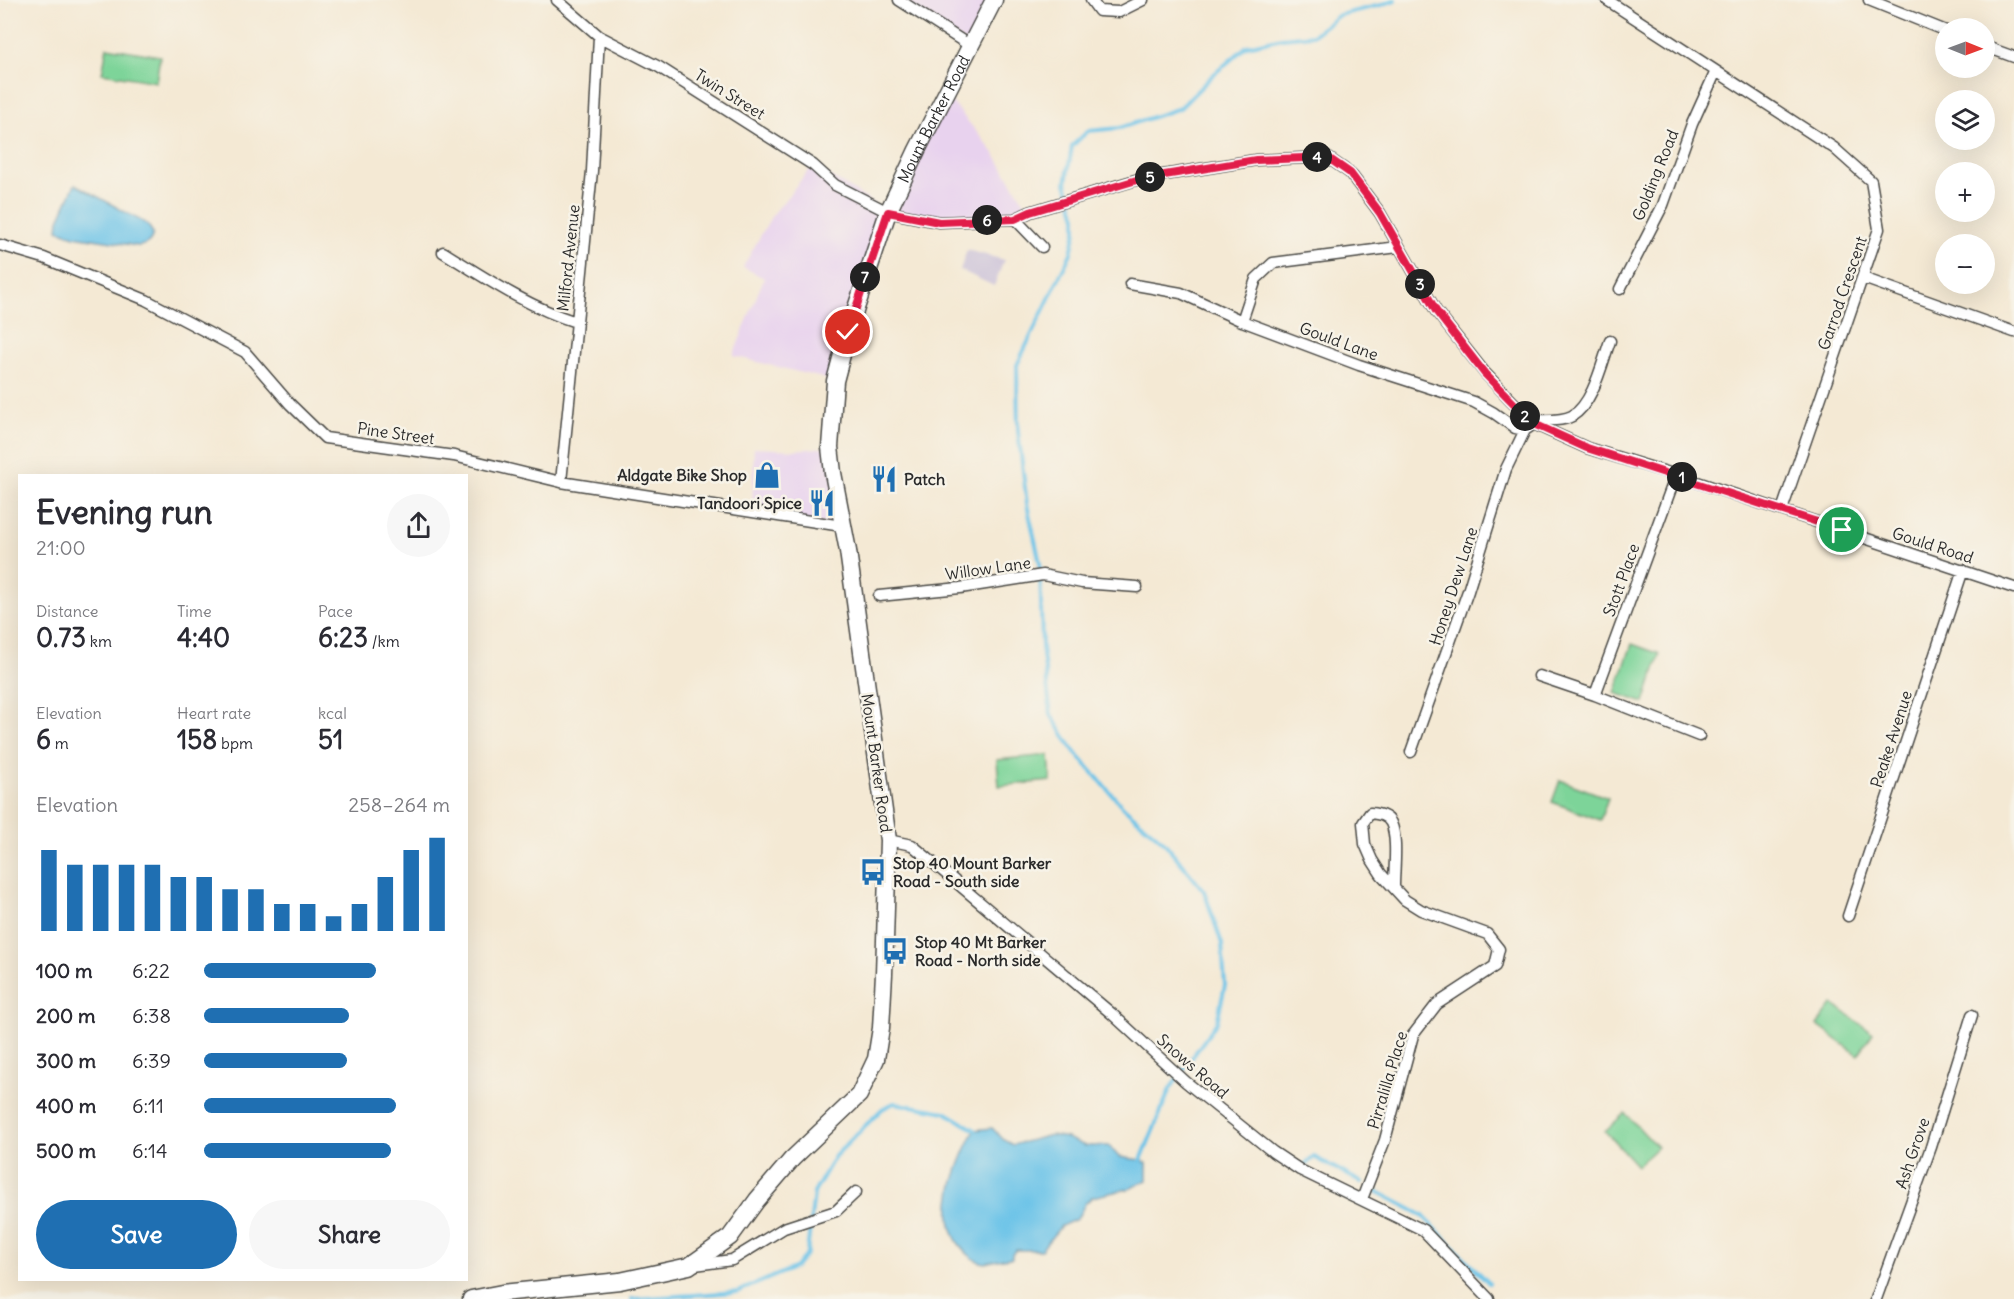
<!DOCTYPE html>
<html lang="en">
<head>
<meta charset="utf-8">
<style>
	:root { --surface:#fff; --page:#f7f7f7; --text:#2b2b33; --muted:#7c7c81; --accent:#1f6fb2 }
	body { margin:0; font-family:Delius,sans-serif; background:var(--page); color:var(--text); height:100vh; display:flex; flex-direction:column; font-size:22px; white-space:nowrap }
	* { box-sizing:border-box; margin:0 }
	p { font-size:20px; color:var(--muted) }
	.icon { flex:none; width:33px; height:33px; fill:none; stroke:currentColor; stroke-width:2; stroke-linecap:round; stroke-linejoin:round }
	.map { position:relative; flex:1; overflow:hidden }
	.sheet { position:absolute; left:18px; top:474px; width:450px; height:807px; display:flex; flex-direction:column; background:var(--surface); border-radius:0px; box-shadow:0 6px 24px #0002 }
	.sheet>* { flex:none }
	.needle { width:39px; rotate:91deg }
	.controls { position:absolute; left:1935px; top:18px; display:grid; gap:12px }
	.controls a { display:grid; place-items:center; width:60px; height:60px; border-radius:50%; background:var(--surface); box-shadow:0 6px 24px #0002; font-size:30px }
	.pin { position:absolute; display:grid; place-items:center; width:51px; height:51px; color:#fff; margin:-26px; border:3px solid #fff; border-radius:50%; box-shadow:0 2px 6px #0007 }
	.km { position:absolute; width:30px; height:30px; margin:-15px; border-radius:50%; background:#222; color:#fff; font-size:16px; line-height:30px; text-align:center }
	.round { display:grid; place-items:center; flex:none; width:63px; height:63px; border-radius:32px; background:var(--page) }
	.overview { display:flex; align-items:center; justify-content:space-between; height:102px; padding:0 18px }
	h1 { font-size:33px; font-weight:800; line-height:45px }
	.figures { display:grid; grid-template-columns:repeat(3,1fr); gap:9px; height:102px; padding:6px 18px }
	.figures div { display:grid; align-content:center }
	.figures b { font-size:26px; font-weight:800 }
	.figures small { font-size:16px; font-weight:400 }
	.figures p { font-size:16px }
	.chart { height:168px; padding:12px 18px }
	.chart p { display:flex; justify-content:space-between }
	.chart svg { width:100%; height:108px; margin-top:6px; stroke:var(--accent); stroke-width:6 }
	.action { display:flex; gap:12px; margin-top:auto; padding:12px 18px }
	.action a { flex:1; height:69px; border-radius:36px; background:var(--accent); color:#fff; font-size:24px; font-weight:800; line-height:69px; text-align:center }
	.action a+a { background:var(--page); color:var(--text) }
	ul { padding:0 18px; list-style:none; font-size:20px }
	li { display:grid; grid-template-columns:96px 72px 1fr; align-items:center; height:45px }
	li i { height:15px; border-radius:8px; background:var(--accent) }
	.map>svg:first-child { display:block }
	.built { fill:#e8d2ee }
	.industrial { fill:#c9bfd7 }
	.green { fill:#7dd499; stroke:#548062; stroke-width:1.5 }
	.water { fill:#6ac3e8; stroke:#4a778a; stroke-width:1.5 }
	.lines { fill:none; stroke-linecap:round; stroke-linejoin:round }
	.stream { stroke:#6ac3e8; stroke-width:4 }
	.street-casing { stroke:#494844; stroke-width:13 }
	.primary-casing { stroke:#494844; stroke-width:19 }
	.street { stroke:#fff; stroke-width:10 }
	.primary { stroke:#fff; stroke-width:16 }
	.route-casing { stroke:#fff; stroke-width:12 }
	.route { stroke:#e11d48; stroke-width:8 }
	.labels { text-anchor:middle; stroke-width:5; stroke-linejoin:round; paint-order:stroke }
	.street-label { font-size:16px; fill:#2b2b2b; stroke:#f7f3e8 }
	.poi-label { font-size:16px; font-weight:bold; fill:#2b2b2b; stroke:#f7f3e8; text-anchor:start }
</style>
</head>
<body>
<div class="map">
<svg width="2014" height="1299" viewBox="0 0 2014 1299">
	<rect width="100%" height="100%" fill="#f7f3e8"/>
	<filter id="ink" filterUnits="userSpaceOnUse"><feTurbulence type="fractalNoise" baseFrequency=".0167" numOctaves="2"/><feDisplacementMap in="SourceGraphic" scale="12" xChannelSelector="R" yChannelSelector="G"/><feConvolveMatrix kernelMatrix="1 2 1 2 8 2 1 2 1" color-interpolation-filters="sRGB"/></filter>
	<filter id="wash" filterUnits="userSpaceOnUse"><feTurbulence type="fractalNoise" baseFrequency=".008" numOctaves="4" result="noise"/><feDisplacementMap in="SourceGraphic" scale="24" xChannelSelector="R" yChannelSelector="G"/><feGaussianBlur stdDeviation="1.35" result="paint"/><feColorMatrix in="noise" values="0 0 0 0 0 0 0 0 0 0 0 0 0 0 0 0 0 1.4 0 .05"/><feComposite in="paint" operator="in"/></filter>
	<g filter="url(#wash)">
		<rect width="100%" height="100%" fill="#f4e9d4"/>
		<path class="built" d="M899 0H994L972 47Z
			M947 96 994 153 1030 212 939 222 888 212 835 381 733 356 764 278 743 267 771 217 813 165 888 212Z
			M830 447 842 526 752 514 754 448 794 450Z"/>
		<path class="industrial" d="M967 250 1004 260 994 286 960 270Z"/>
		<path class="green" d="M107 47 160 56 156 82 102 73Z
			M1632 644 1660 654 1644 703 1615 693Z
			M1049 755 1051 781 999 786 997 760Z
			M1560 780 1608 798 1600 820 1552 802Z
			M1833 1004 1873 1033 1858 1055 1817 1025Z
			M1625 1113 1657 1147 1637 1166 1605 1131Z"/>
		<path class="water" d="M75 184 147 224 153 233C151 242 147 245 138 246L74 236 58 230 59 220Z
			M992 1128 1005 1141 1013 1145 1051 1135 1067 1138 1085 1146H1109L1119 1157 1141 1160 1147 1163V1180L1128 1189 1092 1197 1085 1204 1077 1219 1061 1226 1041 1250H1016L1012 1254V1258C1004 1258 991 1262 985 1263 977 1263 967 1254 962 1248 935 1216 958 1163 975 1130Z"/>
		<g class="lines">
			<path class="stream" d="M1141 1160 1170 1089 1217 1022 1225 985 1222 944 1204 891 1163 841 1124 808 1074 751 1051 715 1042 647 1040 563 1027 504 1018 431 1017 365 1071 253 1076 231V217L1066 183 1072 146 1088 131 1120 128 1180 108 1213 75 1247 46 1282 38 1313 35 1339 15 1381 5 1395 0
				M1300 1169 1314 1157 1361 1182
				M1374 1190 1422 1215 1489 1283
				M632 1299 737 1292 796 1267 807 1253 814 1193 835 1156 882 1109 894 1103 945 1112 975 1130"/>
		</g>
	</g>
	<g filter="url(#ink)">
		<g class="lines">
			<defs>
				<path id="street" d="M557 0 599 36 659 67 813 165 835 185 888 212 939 222 1015 219 1030 212 1139 179 1256 160 1327 157 1350 173 1380 213 1436 311 1485 373 1534 424 1587 448 1676 475 2014 588
					M899 0 972 47
					M1091 0 1099 11 1119 12 1143 0
					M1607 0 1834 148 1871 181 1879 229 1782 510
					M1869 0 1946 31
					M1984 46 2014 57
					M1015 219 1042 247
					M0 245 44 258 146 300 245 352 290 404 325 438 454 456 561 482 842 526
					M443 252C485 278 528 307 576 322
					M1863 278 2014 332
					M1130 284 1181 293 1242 321 1359 365 1474 402 1494 413 1515 428 1525 430 1534 424
					M1620 289 1663 205 1692 124 1716 71
					M1242 321 1256 279 1273 263 1398 247
					M1530 420C1542 420 1561 422 1572 416 1593 404 1602 363 1610 341
					M1676 475 1595 695 1699 736
					M561 482 592 171 599 36
					M879 596 960 588 1043 575 1082 583 1137 587
					M1539 676 1595 695
					M1411 752 1468 591 1506 469 1525 430
					M888 840 912 845 1111 1013 1186 1082 1273 1152 1300 1170 1423 1230 1489 1299
					M1848 916 1963 570
					M1362 1199 1385 1140 1413 1035 1437 1004 1495 966 1499 949 1487 934 1421 910 1405 900 1381 874 1372 860 1365 844 1363 823 1370 813C1378 814 1387 815 1391 823 1398 838 1394 869 1394 886
					M695 1265 732 1260 784 1228 836 1211 856 1192
					M1876 1299 1931 1147 1972 1015"/>
				<g id="primary">
					<path id="s1" d="M471 1299 502 1293 620 1281 689 1266 730 1237 757 1200 792 1159 859 1095 876 1059 881 1028 884 974 888 840 848 551 833 473 830 447 835 381 848 332 888 212 917 150 994 0"/>
				</g>
			</defs>
			<use href="#street" class="street-casing"/>
			<use href="#primary" class="primary-casing"/>
			<use href="#street" class="street"/>
			<use href="#primary" class="primary"/>
		</g>
	</g>
	<g class="lines" filter="url(#ink)">
		<defs>
			<path id="route" d="M848 332 888 212 939 222 1015 219 1030 212 1140 179 1256 160 1327 157 1350 173 1380 213 1436 311 1485 374 1534 424 1587 448 1842 530"/>
		</defs>
		<use href="#route" class="route-casing"/>
		<use href="#route" class="route"/>
	</g>
	<defs>
		<symbol id="shop-bare" viewBox="-9 -9 18 18"><path d="M-5-2.5h2.3a2.7 3.5 0 0 1 5.4 0H5L5.5 6h-11ZM-1.5-2.5h3a1.5 2.3 0 0 0-3 0Z" fill="#1f6fb2" stroke="#f7f3e8" stroke-width="2.5" paint-order="stroke"/></symbol>
		<symbol id="restaurant-bare" viewBox="-9 -9 18 18"><path d="M-5-6h1v4h1v-4h1v4h1v-4h1v5L-1.5 .5V6h-2V.5L-5-1ZM5-6V6H3V1.5H1.5Q1.5-4 5-6Z" fill="#1f6fb2" stroke="#f7f3e8" stroke-width="2.5" paint-order="stroke"/></symbol>
		<symbol id="bus-bare" viewBox="-9 -9 18 18"><path d="M-5-6H5V4H4V6H2V4H-2V6H-4V4H-5ZM-3.5-4V0h7V-4ZM-3.5 1.2v1.5H-2V1.2ZM2 1.2v1.5H3.5V1.2Z" fill="#1f6fb2" stroke="#f7f3e8" stroke-width="2.5" paint-order="stroke"/></symbol>
	</defs>
	<g fill-rule="evenodd">
		<use href="#shop-bare" x="748" y="456" width="38" height="38"/>
		<use href="#restaurant-bare" x="865" y="460" width="38" height="38"/>
		<use href="#restaurant-bare" x="803" y="484" width="38" height="38"/>
		<use href="#bus-bare" x="854" y="853" width="38" height="38"/>
		<use href="#bus-bare" x="876" y="932" width="38" height="38"/>
	</g>
	<g class="labels">
		<g class="street-label">
			<text transform="translate(730 94) rotate(32)" y="6">Twin Street</text>
			<text dy="6" stroke="none"><textPath href="#s1" startOffset="1467">Mount Barker Road</textPath></text>
			<text transform="translate(1655 175) rotate(-68)" y="6">Golding Road</text>
			<text transform="translate(568 258) rotate(-84)" y="6">Milford Avenue</text>
			<text transform="translate(1842 293) rotate(-71)" y="6">Garrod Crescent</text>
			<text transform="translate(1339 341) rotate(20)" y="6">Gould Lane</text>
			<text transform="translate(396 433) rotate(8)" y="6">Pine Street</text>
			<text transform="translate(1933 545) rotate(18)" y="6">Gould Road</text>
			<text transform="translate(988 568) rotate(-8)" y="6">Willow Lane</text>
			<text transform="translate(1621 580) rotate(-70)" y="6">Stott Place</text>
			<text transform="translate(1453 586) rotate(-72)" y="6">Honey Dew Lane</text>
			<text transform="translate(1891 739) rotate(-72)" y="6">Peake Avenue</text>
			<text transform="translate(877 763) rotate(82)" y="6">Mount Barker Road</text>
			<text transform="translate(1193 1066) rotate(41)" y="6">Snows Road</text>
			<text transform="translate(1387 1080) rotate(-73)" y="6">Pirralilla Place</text>
			<text transform="translate(1912 1153) rotate(-71)" y="6">Ash Grove</text>
		</g>
		<g class="poi-label">
			<text x="747" y="481" text-anchor="end">Aldgate Bike Shop</text>
			<text x="904" y="485">Patch</text>
			<text x="802" y="509" text-anchor="end">Tandoori Spice</text>
			<text x="893" y="869">Stop 40 Mount Barker<tspan x="893" dy="18">Road - South side</tspan></text>
			<text x="915" y="948">Stop 40 Mt Barker<tspan x="915" dy="18">Road - North side</tspan></text>
		</g>
	</g>
</svg>
<div class="controls">
<a><svg class="needle" viewBox="-14 -14 28 28"><path d="M0-13l5 13h-10z" fill="#e53935"/><path d="M0 13l5-13h-10z" fill="#7c7c81"/></svg></a>
<a><svg class="icon" aria-label="layers" viewBox="0 0 24 24"><path d="M12 4l9 5-9 5-9-5zM3 14l9 5 9-5"/></svg></a>
<a>+</a>
<a>−</a>
</div>
<div class="pin" style="left:1842px;top:530px;background:#1e9e55"><svg class="icon" aria-label="arrive" viewBox="0 0 24 24"><path d="M6 21V4h12l-3 4 3 4H6"/></svg></div>
<div class="pin" style="left:848px;top:332px;background:#d93025"><svg class="icon" aria-label="check" viewBox="0 0 24 24"><path d="M5 12l5 5 9-10"/></svg></div>
<b class="km" style="left:1682px;top:477px">1</b>
<b class="km" style="left:1525px;top:416px">2</b>
<b class="km" style="left:1420px;top:284px">3</b>
<b class="km" style="left:1317px;top:157px">4</b>
<b class="km" style="left:1150px;top:177px">5</b>
<b class="km" style="left:987px;top:220px">6</b>
<b class="km" style="left:865px;top:277px">7</b>
<section class="sheet">
<div class="overview"><div><h1>Evening run</h1><p>21:00</p></div><a class="round"><svg class="icon" aria-label="share" viewBox="0 0 24 24"><path d="M12 15V3M7 8l5-5 5 5M5 13v7h14v-7"/></svg></a></div>
<div class="figures">
<div><p>Distance</p><b>0.73<small> km</small></b></div>
<div><p>Time</p><b>4:40</b></div>
<div><p>Pace</p><b>6:23<small> /km</small></b></div>
</div>
<div class="figures">
<div><p>Elevation</p><b>6<small> m</small></b></div>
<div><p>Heart rate</p><b>158<small> bpm</small></b></div>
<div><p>kcal</p><b>51</b></div>
</div>
<div class="chart"><p><span>Elevation</span>258–264 m</p>
<svg viewBox="0 0 160 44" preserveAspectRatio="none"><path d="M5 44V11M15 44V17M25 44V17M35 44V17M45 44V17M55 44V22M65 44V22M75 44V27M85 44V27M95 44V33M105 44V33M115 44V38M125 44V33M135 44V22M145 44V11M155 44V6"/></svg>
</div>
<ul>
<li><b>100 m</b>6:22<i style="width:70%"></i></li>
<li><b>200 m</b>6:38<i style="width:59%"></i></li>
<li><b>300 m</b>6:39<i style="width:58%"></i></li>
<li><b>400 m</b>6:11<i style="width:78%"></i></li>
<li><b>500 m</b>6:14<i style="width:76%"></i></li>
</ul>
<div class="action"><a>Save</a><a>Share</a></div>
</section>
</div>
</body>
</html>
